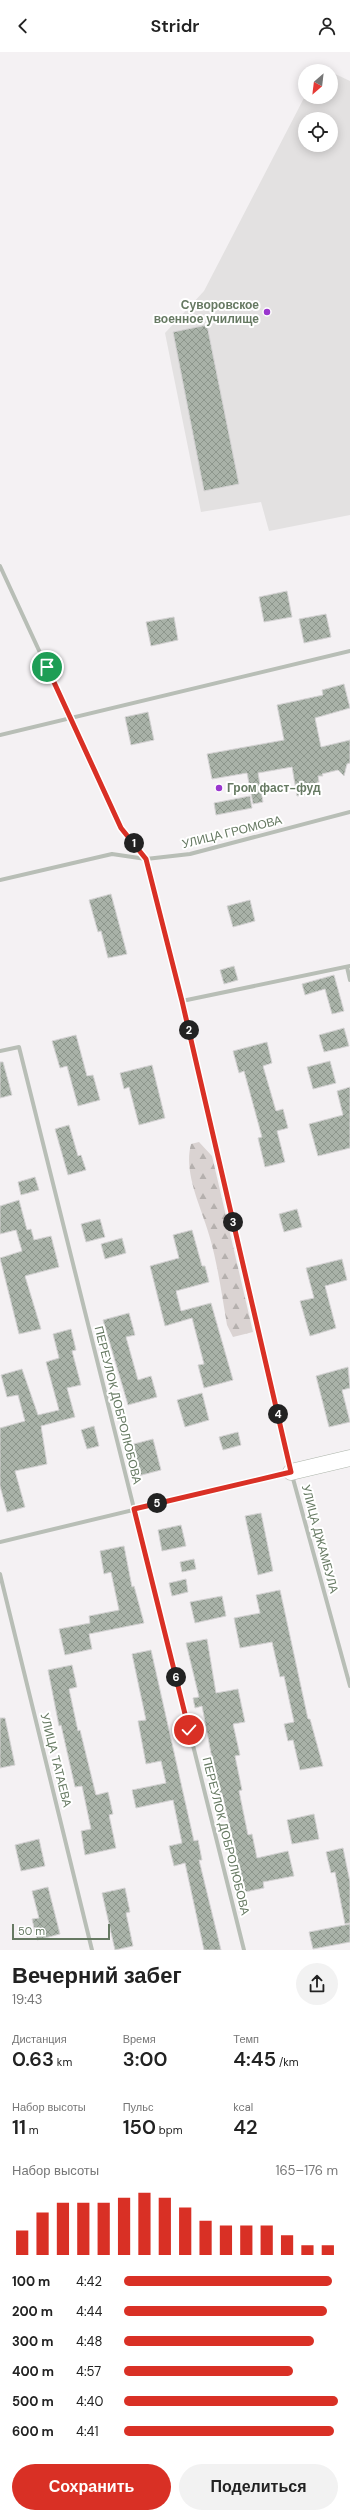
<!DOCTYPE html>
<html lang="ru">
<head>
<meta charset="utf-8">
<style>
	:root { --surface:#fff; --page:#f2f2f2; --text:#222; --muted:#767676; --accent:#d93025 }
	body { margin:0; font-family:"DM Sans",sans-serif; background:var(--page); color:var(--text); height:100vh; display:flex; flex-direction:column; font-size:15px; white-space:nowrap }
	* { box-sizing:border-box; margin:0 }
	p { font-size:13px; color:var(--muted) }
	.icon { flex:none; width:22px; height:22px; fill:none; stroke:currentColor; stroke-width:2; stroke-linecap:round; stroke-linejoin:round }
	.map { position:relative; height:1898px; overflow:hidden }
	.details { display:flex; flex-direction:column; background:var(--surface); flex:1 }
	.details>* { flex:none }
	.needle { width:26px; rotate:208deg }
	.buttons { position:absolute; left:298px; top:12px; display:grid; gap:8px }
	.buttons a { display:grid; place-items:center; width:40px; height:40px; border-radius:50%; background:var(--surface); box-shadow:0 2px 10px #0003; font-size:20px }
	.scale { position:absolute; left:12px; bottom:10px; width:98px; box-sizing:border-box; padding-left:4px; border:2px solid #667962; border-top:0; font-size:11px; line-height:14px; white-space:nowrap; color:#667962; -webkit-text-stroke:3px #fff; paint-order:stroke }
	.pin { position:absolute; display:grid; place-items:center; width:34px; height:34px; color:#fff; margin:-17px; border:2px solid #fff; border-radius:50%; box-shadow:0 1px 4px #0007 }
	.km { position:absolute; width:20px; height:20px; margin:-10px; border-radius:50%; background:#222; color:#fff; font-size:11px; line-height:20px; text-align:center }
	.round { display:grid; place-items:center; flex:none; width:42px; height:42px; border-radius:21px; background:var(--page) }
	.head { display:flex; align-items:center; justify-content:space-between; height:68px; padding:0 12px }
	h1 { font-size:22px; font-weight:600; line-height:30px }
	.stats { display:grid; grid-template-columns:repeat(3,1fr); gap:6px; height:68px; padding:4px 12px }
	.stats div { display:grid; align-content:center }
	.stats b { font-size:20px; font-weight:600 }
	.stats small { font-size:11px; font-weight:400 }
	.stats p { font-size:11px }
	.chart { height:112px; padding:8px 12px }
	.chart p { display:flex; justify-content:space-between }
	.chart svg { width:100%; height:72px; margin-top:4px; stroke:var(--accent); stroke-width:6 }
	.button { display:flex; gap:8px; margin-top:auto; padding:8px 12px }
	.button a { flex:1; height:46px; border-radius:24px; background:var(--accent); color:#fff; font-size:16px; font-weight:600; line-height:46px; text-align:center }
	.button a+a { background:var(--page); color:var(--text) }
	ul { padding:0 12px; list-style:none; font-size:13px }
	li { display:grid; grid-template-columns:64px 48px 1fr; align-items:center; height:30px }
	li i { height:10px; border-radius:5px; background:var(--accent) }
	header { display:flex; justify-content:space-between; align-items:center; height:52px; padding:0 12px; background:var(--surface); font-size:18px; font-weight:600 }
	.map>svg:first-child { display:block }
	.built { fill:#e3e1e1; fill-rule:evenodd }
	.forest { fill:url(#forest-firs) }
	.building { fill:url(#building-cross-hatch); stroke:#d5d3d4 }
	.lines { fill:none; stroke-linecap:round; stroke-linejoin:round }
	.secondary-casing { stroke:#adb5ab; stroke-width:17 }
	.street { stroke:#b8beb6; stroke-width:4 }
	.secondary { stroke:#fff; stroke-width:16 }
	.route-casing { stroke:#fff; stroke-width:8 }
	.route { stroke:#d93025; stroke-width:5 }
	.poi-dot { fill:#9a36ce; stroke:#fff; stroke-width:1.5 }
	.labels { text-anchor:middle; stroke-width:4; stroke-linejoin:round; paint-order:stroke }
	.poi-label { font-size:12px; font-weight:bold; fill:#667962; stroke:#fff; text-anchor:end }
	.street-label { font-size:12px; fill:#667962; stroke:#fff }
</style>
</head>
<body>
<header><svg class="icon" aria-label="back" viewBox="0 0 24 24"><path d="M15 5l-7 7 7 7"/></svg>Stridr<svg class="icon" aria-label="person" viewBox="0 0 24 24"><circle cx="12" cy="8" r="4"/><path d="M4 21q1-7 8-7t8 7"/></svg></header>
<div class="map">
<svg width="350" height="1898" viewBox="0 0 350 1898">
	<defs>
		<pattern id="forest-firs" width="22" height="20" patternUnits="userSpaceOnUse"><rect width="22" height="20" fill="#dad3d2"/><path d="M5 1l3.5 6h-7zM16 11l3.5 6h-7z" fill="#b5b0ae"/></pattern>
		<pattern id="building-cross-hatch" width="8" height="8" patternUnits="userSpaceOnUse"><rect width="8" height="8" fill="#a9b2a8"/><path d="M0 0l8 8M0 8l8-8" fill="none" stroke="#8d968c"/></pattern>
	</defs>
	<rect width="100%" height="100%" fill="#f4f1f3"/>
	<path class="built" d="M331 20 350 29V463L269 479 261 450 201 460 165 281 204 239 305 44 331 45ZM305 67H331V93H305Z"/>
	<path class="forest" d="M199 1090 212 1104 253 1280 233 1285 227 1273C222 1244 218 1214 210 1186 202 1156 183 1122 191 1092Z"/>
	<path class="building" d="M207 273 239 432 204 439 173 280Z
		M287 539 292 565 264 570 259 545Z
		M326 562 331 585 304 591 299 567Z
		M174 565 178 588 151 594 146 570Z
		M344 632 350 656 315 666 321 695 350 688V711L347 712 344 724 338 718 322 722 323 724H318L319 730H317L319 740 297 744 292 715 258 721 263 750 253 752 247 721 212 727 207 702 284 688 277 653 323 643 322 638Z
		M148 660 154 688 131 693 125 665Z
		M250 744 252 756 216 763 214 751Z
		M111 842 127 902 108 906 101 879 98 880 89 848Z
		M250 848 255 869 233 875 227 854Z
		M234 914 238 928 224 932 220 918Z
		M334 923 344 959 332 962 325 937 305 943 302 932Z
		M344 976 349 994 324 1000 319 983Z
		M76 983 87 1024 93 1023 100 1048 78 1054 67 1014 60 1016 52 989Z
		M267 990 272 1011 263 1014 276 1059 283 1057 288 1076 277 1079 285 1110 265 1115 258 1086 262 1085 244 1019 239 1021 233 999Z
		M330 1009 336 1031 313 1037 307 1015Z
		M0 1010H3L12 1043 0 1046Z
		M152 1013 165 1066 139 1073 129 1035 124 1037 120 1021Z
		M350 1035V1096L318 1104 309 1072 343 1063 337 1039Z
		M69 1073 78 1104 81 1103 86 1118 68 1123 55 1077Z
		M35 1125 39 1138 21 1143 18 1130Z
		M19 1148 27 1178 31 1177 34 1188 51 1184 59 1215 25 1224 41 1277 19 1282 0 1206 22 1199 16 1178 0 1182V1154Z
		M297 1157 302 1175 284 1180 279 1162Z
		M100 1167 105 1185 86 1190 81 1172Z
		M192 1178 202 1214H205L209 1230 176 1239 181 1259 211 1251 233 1328 204 1336 198 1313 204 1312 192 1266 165 1274 150 1214 179 1206 173 1183Z
		M122 1186 126 1201 105 1207 101 1192Z
		M342 1207 347 1228 325 1234 336 1276 310 1284 300 1249 314 1246 306 1216Z
		M129 1261 135 1283 126 1285 138 1328 151 1324 157 1345 128 1353 103 1268Z
		M71 1277 76 1298 72 1299 81 1333 67 1336 75 1365 41 1374 47 1412 15 1419 25 1455 7 1460 0 1434V1376L25 1369 18 1343 7 1345 1 1323 22 1317 38 1363 59 1358 46 1310 59 1306 53 1282Z
		M348 1315 350 1336 342 1338 350 1370 329 1375 316 1324Z
		M202 1341 209 1368 185 1375 177 1348Z
		M94 1374 99 1394 87 1397 81 1378Z
		M238 1380 241 1393 223 1398 219 1385Z
		M153 1387 161 1418 138 1424 130 1393Z
		M261 1461 273 1519 258 1523 245 1464Z
		M181 1473 186 1494 162 1499 158 1478Z
		M124 1494 132 1535 134 1534 144 1571 89 1582 92 1597 65 1603 59 1577 90 1571 89 1564 119 1558 111 1520 104 1522 100 1499Z
		M194 1507 196 1517 182 1520 180 1510Z
		M186 1527 188 1540 172 1544 169 1531Z
		M280 1538 308 1667H310L323 1714 300 1718 293 1688 288 1689 284 1672 294 1670 284 1624 280 1625 272 1590 240 1596 234 1566 260 1561 256 1543Z
		M222 1544 226 1564 195 1571 190 1550Z
		M207 1587 216 1641 238 1637 245 1670 233 1672 240 1703 235 1704 242 1738 239 1739 248 1783 252 1782 257 1806 288 1799 294 1824 263 1830 264 1836 245 1840 222 1742 219 1743 202 1654 195 1656 193 1646 199 1645 186 1591Z
		M151 1598 194 1789 198 1788 202 1808H199L221 1898H204L185 1811 174 1814 169 1794 182 1791 173 1748 136 1756 132 1738 166 1731 161 1709 146 1712 138 1669 146 1668 132 1602Z
		M72 1613 77 1635 69 1637 78 1679 80 1678 96 1743 108 1740 113 1762 109 1763 116 1796 85 1803 81 1779 91 1777 82 1734 75 1735 61 1673 59 1674 48 1618Z
		M0 1666H5L15 1713 0 1716Z
		M314 1762 319 1787 292 1792 287 1768Z
		M39 1787 45 1814 21 1819 15 1793Z
		M343 1796 350 1830V1871L345 1872 335 1820 331 1821 326 1800Z
		M48 1835 60 1882 37 1888 32 1867 39 1866 32 1839Z
		M125 1836 130 1860 126 1861 133 1894 115 1898 102 1841Z
		M350 1872V1890L313 1897 309 1880Z"/>
	<g class="lines">
		<defs>
			<path id="secondary" d="M291 1420 350 1406"/>
		</defs>
		<use href="#secondary" class="secondary-casing"/>
		<path class="street" d="M0 514 121 776 146 807 182 949 290 1417
			M0 683 350 599
			M0 828 112 802 146 807 190 802 350 760
			M347 915 350 928
			M182 949 350 914
			M0 999 19 995 244 1898
			M292 1423 350 1634
			M0 1490 287 1421
			M0 1522 92 1898"/>
		<use href="#secondary" class="secondary"/>
	</g>
	<g class="lines">
		<defs>
			<path id="route" d="M47 615 121 776 146 807 182 949 291 1420 134 1457 189 1678"/>
		</defs>
		<use href="#route" class="route-casing"/>
		<use href="#route" class="route"/>
	</g>
	<g class="poi-dot">
		<circle cx="267" cy="260" r="4"/>
		<circle cx="219" cy="736" r="4"/>
	</g>
	<g class="labels">
		<g class="poi-label">
			<text x="259" y="257">Суворовское<tspan x="259" dy="14">военное училище</tspan></text>
			<text x="227" y="740" text-anchor="start">Гром фаст-фуд</text>
		</g>
		<g class="street-label">
			<text transform="translate(232 780) rotate(-14)" y="4">УЛИЦА ГРОМОВА</text>
			<text transform="translate(118 1353) rotate(76)" y="4">ПЕРЕУЛОК ДОБРОЛЮБОВА</text>
			<text transform="translate(320 1487) rotate(75)" y="4">УЛИЦА ДЖАМБУЛА</text>
			<text transform="translate(56 1708) rotate(76)" y="4">УЛИЦА ТАТАЕВА</text>
			<text transform="translate(226 1784) rotate(76)" y="4">ПЕРЕУЛОК ДОБРОЛЮБОВА</text>
		</g>
	</g>
</svg>
<div class="buttons">
<a><svg class="needle" viewBox="-14 -14 28 28"><path d="M0-13l5 13h-10z" fill="#e53935"/><path d="M0 13l5-13h-10z" fill="#767676"/></svg></a>
<a><svg class="icon" aria-label="locate" viewBox="0 0 24 24"><circle cx="12" cy="12" r="6"/><path d="M12 2v4M12 18v4M2 12h4M18 12h4"/></svg></a>
</div>
<div class="scale">50 m</div>
<div class="pin" style="left:47px;top:615px;background:#1e9e55"><svg class="icon" aria-label="arrive" viewBox="0 0 24 24"><path d="M6 21V4h12l-3 4 3 4H6"/></svg></div>
<div class="pin" style="left:189px;top:1678px;background:#d93025"><svg class="icon" aria-label="check" viewBox="0 0 24 24"><path d="M5 12l5 5 9-10"/></svg></div>
<b class="km" style="left:134px;top:791px">1</b>
<b class="km" style="left:189px;top:978px">2</b>
<b class="km" style="left:233px;top:1170px">3</b>
<b class="km" style="left:278px;top:1362px">4</b>
<b class="km" style="left:157px;top:1451px">5</b>
<b class="km" style="left:176px;top:1625px">6</b>
</div>
<section class="details">
<div class="head"><div><h1>Вечерний забег</h1><p>19:43</p></div><a class="round"><svg class="icon" aria-label="share" viewBox="0 0 24 24"><path d="M12 15V3M7 8l5-5 5 5M5 13v7h14v-7"/></svg></a></div>
<div class="stats">
<div><p>Дистанция</p><b>0.63<small> km</small></b></div>
<div><p>Время</p><b>3:00</b></div>
<div><p>Темп</p><b>4:45<small> /km</small></b></div>
</div>
<div class="stats">
<div><p>Набор высоты</p><b>11<small> m</small></b></div>
<div><p>Пульс</p><b>150<small> bpm</small></b></div>
<div><p>kcal</p><b>42</b></div>
</div>
<div class="chart"><p><span>Набор высоты</span>165–176 m</p>
<svg viewBox="0 0 160 44" preserveAspectRatio="none"><path d="M5 44V29M15 44V18M25 44V12M35 44V12M45 44V12M55 44V9M65 44V6M75 44V9M85 44V15M95 44V23M105 44V26M115 44V26M125 44V26M135 44V32M145 44V38M155 44V38"/></svg>
</div>
<ul>
<li><b>100 m</b>4:42<i style="width:97%"></i></li>
<li><b>200 m</b>4:44<i style="width:95%"></i></li>
<li><b>300 m</b>4:48<i style="width:89%"></i></li>
<li><b>400 m</b>4:57<i style="width:79%"></i></li>
<li><b>500 m</b>4:40<i style="width:100%"></i></li>
<li><b>600 m</b>4:41<i style="width:98%"></i></li>
</ul>
<div class="button"><a>Сохранить</a><a>Поделиться</a></div>
</section>
</body>
</html>
